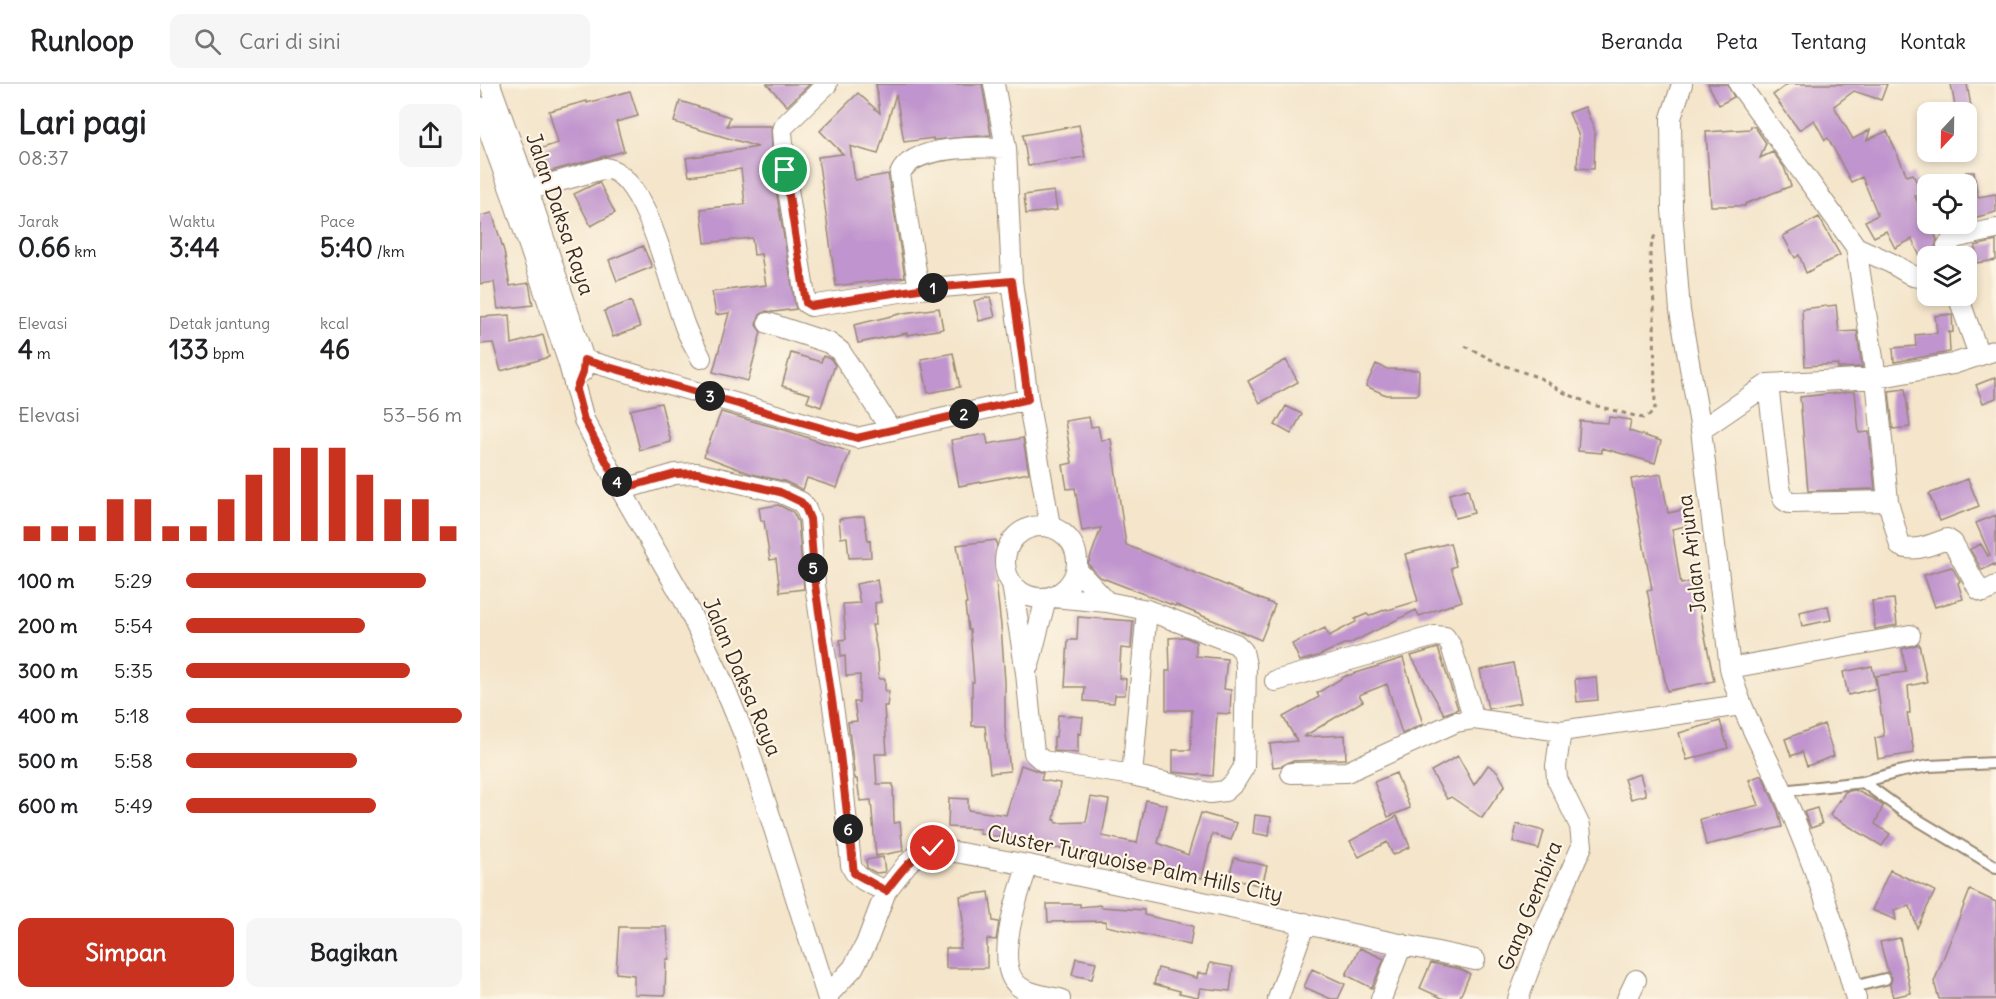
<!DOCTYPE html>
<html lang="id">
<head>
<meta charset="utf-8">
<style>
	:root { --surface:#fff; --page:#f6f6f6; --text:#202124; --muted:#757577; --line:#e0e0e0; --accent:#c8321e }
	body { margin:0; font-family:Delius,sans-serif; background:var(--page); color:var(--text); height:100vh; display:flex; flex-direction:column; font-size:22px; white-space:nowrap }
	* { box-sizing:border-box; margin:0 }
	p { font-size:20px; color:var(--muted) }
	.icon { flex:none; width:33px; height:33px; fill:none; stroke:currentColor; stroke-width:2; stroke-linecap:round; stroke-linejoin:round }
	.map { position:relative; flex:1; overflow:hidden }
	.drawer { display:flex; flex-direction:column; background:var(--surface); width:480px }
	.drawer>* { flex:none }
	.needle { width:39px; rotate:202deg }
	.fabs { position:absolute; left:1437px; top:18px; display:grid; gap:12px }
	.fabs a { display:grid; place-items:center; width:60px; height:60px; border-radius:12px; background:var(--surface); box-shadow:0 3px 9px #0003; font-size:30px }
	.pin { position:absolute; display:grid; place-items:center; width:51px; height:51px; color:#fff; margin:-26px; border:3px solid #fff; border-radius:50%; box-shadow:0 2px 6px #0007 }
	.km { position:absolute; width:30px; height:30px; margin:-15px; border-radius:50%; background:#222; color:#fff; font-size:16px; line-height:30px; text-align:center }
	.round { display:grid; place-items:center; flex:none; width:63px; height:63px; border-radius:12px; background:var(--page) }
	.summary { display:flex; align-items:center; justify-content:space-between; height:102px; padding:0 18px }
	h1 { font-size:33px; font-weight:700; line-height:45px }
	.stats { display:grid; grid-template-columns:repeat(3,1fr); gap:9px; height:102px; padding:6px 18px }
	.stats div { display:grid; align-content:center }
	.stats b { font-size:26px; font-weight:700 }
	.stats small { font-size:16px; font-weight:400 }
	.stats p { font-size:16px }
	.chart { height:168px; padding:12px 18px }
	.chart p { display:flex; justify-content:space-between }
	.chart svg { width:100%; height:108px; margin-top:6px; stroke:var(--accent); stroke-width:6 }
	.action { display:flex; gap:12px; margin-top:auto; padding:12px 18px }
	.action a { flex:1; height:69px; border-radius:12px; background:var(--accent); color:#fff; font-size:24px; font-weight:700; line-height:69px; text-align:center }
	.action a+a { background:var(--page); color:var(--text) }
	ul { padding:0 18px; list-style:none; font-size:20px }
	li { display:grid; grid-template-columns:96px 72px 1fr; align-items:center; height:45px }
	li i { height:15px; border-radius:8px; background:var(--accent) }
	header { display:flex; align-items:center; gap:36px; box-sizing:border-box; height:84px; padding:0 30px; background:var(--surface); border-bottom:2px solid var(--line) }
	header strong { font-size:28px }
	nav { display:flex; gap:33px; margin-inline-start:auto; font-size:21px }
	.search { width:420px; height:54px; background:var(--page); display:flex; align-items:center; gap:15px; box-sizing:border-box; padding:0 21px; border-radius:12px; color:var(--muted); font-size:22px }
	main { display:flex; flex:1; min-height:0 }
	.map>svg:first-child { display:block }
	.building { fill:#c094ce }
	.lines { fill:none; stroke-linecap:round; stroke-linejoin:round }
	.service-casing { stroke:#988874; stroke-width:14 }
	.minor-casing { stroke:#988874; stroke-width:22 }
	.path { stroke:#988874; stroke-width:3; stroke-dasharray:4.5 4.5; stroke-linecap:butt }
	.service { stroke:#fff; stroke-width:10 }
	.minor { stroke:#fff; stroke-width:20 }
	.route-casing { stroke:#fff; stroke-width:12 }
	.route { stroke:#c8321e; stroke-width:8 }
	.labels { text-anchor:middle; stroke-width:4.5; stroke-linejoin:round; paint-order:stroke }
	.street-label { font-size:21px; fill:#3b2a1e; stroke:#fcf5e5 }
</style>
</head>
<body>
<header>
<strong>Runloop</strong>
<div class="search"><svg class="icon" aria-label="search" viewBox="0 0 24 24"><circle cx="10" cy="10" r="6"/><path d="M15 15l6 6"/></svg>Cari di sini</div>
<nav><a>Beranda</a><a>Peta</a><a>Tentang</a><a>Kontak</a></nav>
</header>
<main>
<section class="drawer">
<div class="summary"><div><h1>Lari pagi</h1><p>08:37</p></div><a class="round"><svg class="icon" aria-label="share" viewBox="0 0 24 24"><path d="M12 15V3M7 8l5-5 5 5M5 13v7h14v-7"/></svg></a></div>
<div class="stats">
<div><p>Jarak</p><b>0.66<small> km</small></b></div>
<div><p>Waktu</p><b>3:44</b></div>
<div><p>Pace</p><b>5:40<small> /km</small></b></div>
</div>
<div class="stats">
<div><p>Elevasi</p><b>4<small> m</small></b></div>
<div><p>Detak jantung</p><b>133<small> bpm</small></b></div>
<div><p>kcal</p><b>46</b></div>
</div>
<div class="chart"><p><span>Elevasi</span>53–56 m</p>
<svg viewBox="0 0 160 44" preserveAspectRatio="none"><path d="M5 44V38M15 44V38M25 44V38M35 44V27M45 44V27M55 44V38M65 44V38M75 44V27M85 44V17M95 44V6M105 44V6M115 44V6M125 44V17M135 44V27M145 44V27M155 44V38"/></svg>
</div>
<ul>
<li><b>100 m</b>5:29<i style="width:87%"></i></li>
<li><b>200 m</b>5:54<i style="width:65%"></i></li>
<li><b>300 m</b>5:35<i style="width:81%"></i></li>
<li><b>400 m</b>5:18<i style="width:100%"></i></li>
<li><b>500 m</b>5:58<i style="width:62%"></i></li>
<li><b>600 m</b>5:49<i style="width:69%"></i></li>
</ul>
<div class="action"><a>Simpan</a><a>Bagikan</a></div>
</section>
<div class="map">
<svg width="1516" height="915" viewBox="0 0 1516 915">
	<rect width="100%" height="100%" fill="#fcf5e5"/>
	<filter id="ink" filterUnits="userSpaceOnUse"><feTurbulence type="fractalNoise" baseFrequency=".0167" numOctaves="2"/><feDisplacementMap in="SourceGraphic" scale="12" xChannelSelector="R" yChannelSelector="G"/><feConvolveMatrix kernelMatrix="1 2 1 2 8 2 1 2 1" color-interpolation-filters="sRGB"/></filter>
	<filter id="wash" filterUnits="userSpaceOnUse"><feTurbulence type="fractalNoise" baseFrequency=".008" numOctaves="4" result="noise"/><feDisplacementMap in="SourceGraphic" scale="24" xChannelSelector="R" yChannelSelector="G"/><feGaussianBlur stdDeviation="1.35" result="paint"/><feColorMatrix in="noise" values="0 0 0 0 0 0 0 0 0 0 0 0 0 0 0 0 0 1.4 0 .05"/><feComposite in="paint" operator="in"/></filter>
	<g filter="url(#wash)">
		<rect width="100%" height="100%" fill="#f4e5cb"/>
		<g id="blocks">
			<path class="building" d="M287 0H330L307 22Z
				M396 0H502L511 51 453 56V54L424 58 416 10 398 70 370 62 375 96 408 90 425 193 356 202 338 73 363 70 340 47 378 9 400 29Z
				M1228 0H1247L1254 13 1239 21Z
				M1308 0H1407L1401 16 1374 7 1354 22 1373 55 1390 46 1387 56 1407 47 1427 92 1433 90 1441 109 1435 112 1452 149 1454 148 1457 156 1455 164 1457 172H1448V177L1443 179 1432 155 1415 164 1406 147 1394 153 1385 137 1398 131 1382 93 1371 98 1348 54 1345 56 1334 36 1319 46 1293 11Z
				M1471 0H1487L1492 28H1476Z
				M150 7 158 32 136 38 144 67 60 90 53 67 78 59 69 27 107 17V19Z
				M200 17 250 33 247 42H291L293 88 316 225 294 228 286 227 280 231 276 241 281 248 268 297 233 288 249 229 236 231 232 208 286 201 281 170 274 171 272 154 225 159 221 125 265 120 261 85 209 92 206 74 278 63 194 38Z
				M1105 23 1115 48 1114 85 1097 84 1099 52 1089 29Z
				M599 41 605 73 548 82 543 51Z
				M1271 42 1275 43 1286 59 1280 74 1293 68 1304 83 1311 102 1265 120V122H1231L1226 48 1270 45Z
				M1486 88H1494L1498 113 1516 110V128L1486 136Z
				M119 98 135 129 111 142 94 110Z
				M574 107 577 126 546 130 544 111Z
				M12 129 24 167 30 202 49 199 53 221 18 225 14 198 0 200V132Z
				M1339 133 1360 171 1326 189 1319 171 1315 174 1303 152Z
				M1516 157V176L1497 179 1495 162Z
				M163 162 172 183 137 197 129 176Z
				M510 213 515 233 499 237 494 217Z
				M151 217 160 243 133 253 124 227Z
				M1356 221 1359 248 1377 247 1382 283 1358 284V280L1325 282 1322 225Z
				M459 224 463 245 427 251V249L378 259 374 241 424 229Z
				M1472 230 1473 248 1467 249 1469 248 1470 268 1414 278 1413 264 1436 262 1435 251 1457 249 1455 232Z
				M30 231 32 260 63 251 69 273 21 287 13 259 0 260V233Z
				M311 269 341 278 343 272 351 275 355 281 341 323 327 318 330 310 302 302Z
				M473 269 480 303 448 309 441 275Z
				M806 276 818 298 780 319 768 297Z
				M896 280 907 285 939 286 938 311H906L886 302Z
				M1516 293V314L1503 319 1496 301Z
				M1425 305 1430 343 1413 345 1409 307Z
				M1375 307 1379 349 1389 348 1395 405 1328 407 1320 313Z
				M181 319 191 358 160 366 150 326Z
				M806 322 822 330 811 350 795 341Z
				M241 328 308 347 370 368 357 404 327 394 323 406 304 397 272 390 224 372Z
				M609 333 611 343 618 342 621 356 631 355 646 461 795 521 781 556 696 521 695 522 620 493 608 480 621 444 602 447 595 404 587 405 583 381 592 379 585 337Z
				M1129 333 1151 336 1149 347 1181 357 1175 379 1122 364V369L1098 367 1100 337 1128 339Z
				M506 350 508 360 543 354 549 389 479 402 471 356Z
				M1181 390 1188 429 1203 426 1206 442 1192 445 1201 500 1214 497 1234 597 1187 607 1167 506 1172 505 1151 395Z
				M1488 395 1499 422 1460 437 1449 410Z
				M988 405 994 429 975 434 969 410Z
				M298 421 313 428 318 438 324 505 300 508 296 475 290 476 284 437H281L279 424Z
				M1516 431V484L1514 480 1502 486 1490 465 1501 460 1508 472 1510 471 1496 439Z
				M384 432 388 457 390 456 391 473 369 474 367 453 361 454 359 435Z
				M516 456 521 495V497L516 498 521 542 525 598V642L530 687 510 689 505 642H492V598H494L490 546H488L485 520H487L477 461Z
				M970 459 976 482 971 484 982 517 939 532 936 526 869 560H864L838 572 820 577 812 560 845 544 849 552 876 538 875 535 887 530 889 532 907 525 908 526 938 517 925 470Z
				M1472 483 1480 497 1478 499 1483 515 1455 523 1444 491Z
				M397 496 401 518 395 519 396 541H392L397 567 399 595H405V607H409L407 622H404L407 670H395L397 700H413L414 739 420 738 423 767 396 772 391 716 380 717 377 695H375L368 638 377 637 374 618H379L380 591 366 592 365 572 361 573 360 556 366 555 363 520 380 519 376 500Z
				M1414 515 1417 541 1395 545 1392 517Z
				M1348 522 1351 536 1322 542 1319 528Z
				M598 533 653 537 651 565 641 564 639 594 646 595 645 611H635L634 619 604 617 605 603H585L588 556H597Z
				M705 553 716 558V572L747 575 744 605 751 606 750 630 737 629 733 692 693 688V666H711L712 626H686V587H690L689 554Z
				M1439 560 1447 598 1428 602 1430 629H1427L1434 669 1398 675 1395 654 1404 652 1396 592 1426 588 1422 565Z
				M958 564 978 625 964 630 931 572Z
				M923 574 943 640 922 650 907 600 879 611 883 617 823 653 865 651 866 675 811 677 802 682 793 683 790 660 817 657 803 633 839 613 837 609 867 591V592Z
				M1033 579 1041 619 1008 625 1000 586Z
				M1392 582 1397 604 1368 611 1363 588Z
				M1116 593 1118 616 1097 618 1095 595Z
				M578 631 603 633 601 650 598 649V669L574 667V653H576Z
				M1240 637 1248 664 1207 676 1199 649Z
				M1344 640 1354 672 1327 682 1322 668 1311 672 1305 655Z
				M978 672 994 701 1008 681 1017 687 1025 701 1002 734 971 713 967 715 951 687Z
				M541 681 563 689 561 696 580 699 574 736H576V739L606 738 611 713 629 716 622 752 657 759 666 716 687 721 678 759 708 771 721 729 757 739 751 756 732 750 722 794 697 789V790L614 771 613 774 600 770 602 765 562 764 563 758 500 750V745L468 743 469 714 488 715V726L526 731Z
				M916 689 930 724 908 733 894 698Z
				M1160 690 1166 711 1151 715 1144 695Z
				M1282 691 1298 727 1302 743 1226 761 1220 735 1279 721 1269 696Z
				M1375 706 1393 715 1403 722 1395 740 1410 750 1402 762 1350 731 1359 716 1360 717 1365 708Z
				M1337 724 1342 740 1331 744 1324 728Z
				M775 731 791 733 789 752 773 749Z
				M917 732 930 763 913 771 907 758 879 773 870 757Z
				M1037 740 1064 747 1059 765 1033 758Z
				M403 773 405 788 396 789 387 784 386 776Z
				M754 774 787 782 782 802 749 794Z
				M1410 786 1455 807 1437 844 1430 822 1414 826 1416 836 1392 826Z
				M1490 806 1516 818V915H1459L1454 898Z
				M509 808 513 837 519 838 516 856 507 855V884H466V864H480L483 838 480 812Z
				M567 820H600V823L621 821V823L664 826V831L713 842 710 861 626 842V837L568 838Z
				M139 843H187L189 875H186L185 911 154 910V891L136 889Z
				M1420 854 1431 909 1413 913 1410 901 1412 894 1408 888 1400 858Z
				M880 864 904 875 892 904 866 891Z
				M596 874 616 878 612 895 592 891Z
				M730 879 753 883 750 907 720 904 718 913 699 909 700 907 674 900 678 884 717 894 718 889 727 890Z
				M951 879 980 885 990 890 979 915H964L940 904Z
				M832 885 865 900 858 915H851L824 903Z"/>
		</g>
	</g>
	<g filter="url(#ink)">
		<use href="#blocks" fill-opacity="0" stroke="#988874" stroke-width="1.5"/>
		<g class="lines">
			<defs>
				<path id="service" d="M1383 698 1423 727 1516 783
					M1302 707 1383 698 1418 688 1449 682 1516 679
					M1373 903 1405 895"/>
				<path id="minor" d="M10 0 48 106 104 276 103 287
					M347 0 303 43 302 47 305 86 326 219 331 222 439 205 532 197
					M1202 0 1191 34 1192 125 1200 227 1221 346 1250 584C1260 627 1284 666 1302 706 1331 773 1357 845 1376 915
					M1259 0 1376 163 1411 179 1433 192 1448 194
					M0 23 31 108 88 277 104 336 141 406 204 516 239 590 265 653 348 915
					M48 106 126 84C168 91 191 209 206 245 210 255 216 264 221 274
					M1376 163 1396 294 1408 417 1420 462C1435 469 1452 460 1467 455L1473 459 1499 506 1504 508 1516 502
					M1469 172 1467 162 1474 154 1516 145
					M439 205 420 90C432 61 500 63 526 64
					M1478 212 1499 271
					M288 239 349 259 360 267 411 346
					M88 277 104 276 377 354 548 315 532 197 526 64 514 0
					M1288 300 1300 404 1304 416 1309 419 1408 417
					M548 315 570 442
					M1221 346 1288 300 1396 294 1473 280 1516 266
					M141 406 195 390 217 389 299 408 321 418 325 423 330 435 335 501 360 670 371 781C376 796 393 801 406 807
					M525 478a36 36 0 1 1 72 0a36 36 0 1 1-72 0Z
					M597 486 627 518
					M532 500 546 589 554 669 563 677 652 691 730 709 745 707 754 699 764 683 766 581 763 567 756 560 667 526 627 518 573 513
					M549 581 566 514
					M1250 584 1430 551
					M795 597 955 552 965 553 971 562 994 635
					M811 689 867 688 976 638 994 635 1081 647
					M652 691 667 526
					M548 781C539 807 511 883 540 903 550 910 568 913 580 915
					M347 912 373 884 386 860 406 807 427 780 436 772 453 764 548 781 995 876
					M798 915 825 839
					M901 915 922 860
					M1038 915 1060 856 1102 762 1100 742 1077 695 1076 682 1081 647 1261 621
					M1147 915 1156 896"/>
			</defs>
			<use href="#service" class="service-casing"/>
			<use href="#minor" class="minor-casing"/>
			<path class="path" d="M985 262 1020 280 1060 294 1083 308 1113 321 1163 334 1170 331 1175 324 1174 221 1170 170 1172 159 1175 151"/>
			<use href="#service" class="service"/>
			<use href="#minor" class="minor"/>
		</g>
	</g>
	<g class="lines" filter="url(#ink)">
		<defs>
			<path id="route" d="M305 86 326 219 331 222 439 205 532 197 548 315 377 354 104 276 103 288 96 306 104 336 141 405 195 390 217 389 300 408 321 418 325 423 330 435 335 501 360 670 374 789 406 807C420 789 431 772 453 764"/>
		</defs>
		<use href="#route" class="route-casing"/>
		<use href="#route" class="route"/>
	</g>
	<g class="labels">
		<g class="street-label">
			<text transform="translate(80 130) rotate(71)" y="7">Jalan Daksa Raya</text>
			<text transform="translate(1212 470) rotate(-97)" y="7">Jalan Arjuna</text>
			<text transform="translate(262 593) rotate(67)" y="7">Jalan Daksa Raya</text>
			<text transform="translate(655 780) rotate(12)" y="7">Cluster Turquoise Palm Hills City</text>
			<text transform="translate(1050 822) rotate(-68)" y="7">Gang Gembira</text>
		</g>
	</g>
</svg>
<div class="fabs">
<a><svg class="needle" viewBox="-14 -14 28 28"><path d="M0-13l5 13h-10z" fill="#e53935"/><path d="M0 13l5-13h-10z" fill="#757577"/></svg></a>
<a><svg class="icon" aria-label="locate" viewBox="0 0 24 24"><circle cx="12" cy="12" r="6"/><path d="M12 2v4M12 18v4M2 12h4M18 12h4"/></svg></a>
<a><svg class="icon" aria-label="layers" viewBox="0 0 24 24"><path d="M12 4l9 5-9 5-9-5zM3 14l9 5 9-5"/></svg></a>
</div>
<div class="pin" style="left:305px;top:86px;background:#1e9e55"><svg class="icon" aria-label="arrive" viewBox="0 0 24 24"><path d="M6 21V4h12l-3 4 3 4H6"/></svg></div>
<div class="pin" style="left:453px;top:764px;background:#d93025"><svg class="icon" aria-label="check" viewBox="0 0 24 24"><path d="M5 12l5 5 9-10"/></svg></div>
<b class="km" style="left:453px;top:204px">1</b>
<b class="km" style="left:484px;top:330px">2</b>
<b class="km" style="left:230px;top:312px">3</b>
<b class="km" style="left:137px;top:398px">4</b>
<b class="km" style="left:333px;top:484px">5</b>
<b class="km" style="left:368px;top:745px">6</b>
</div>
</main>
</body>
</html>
